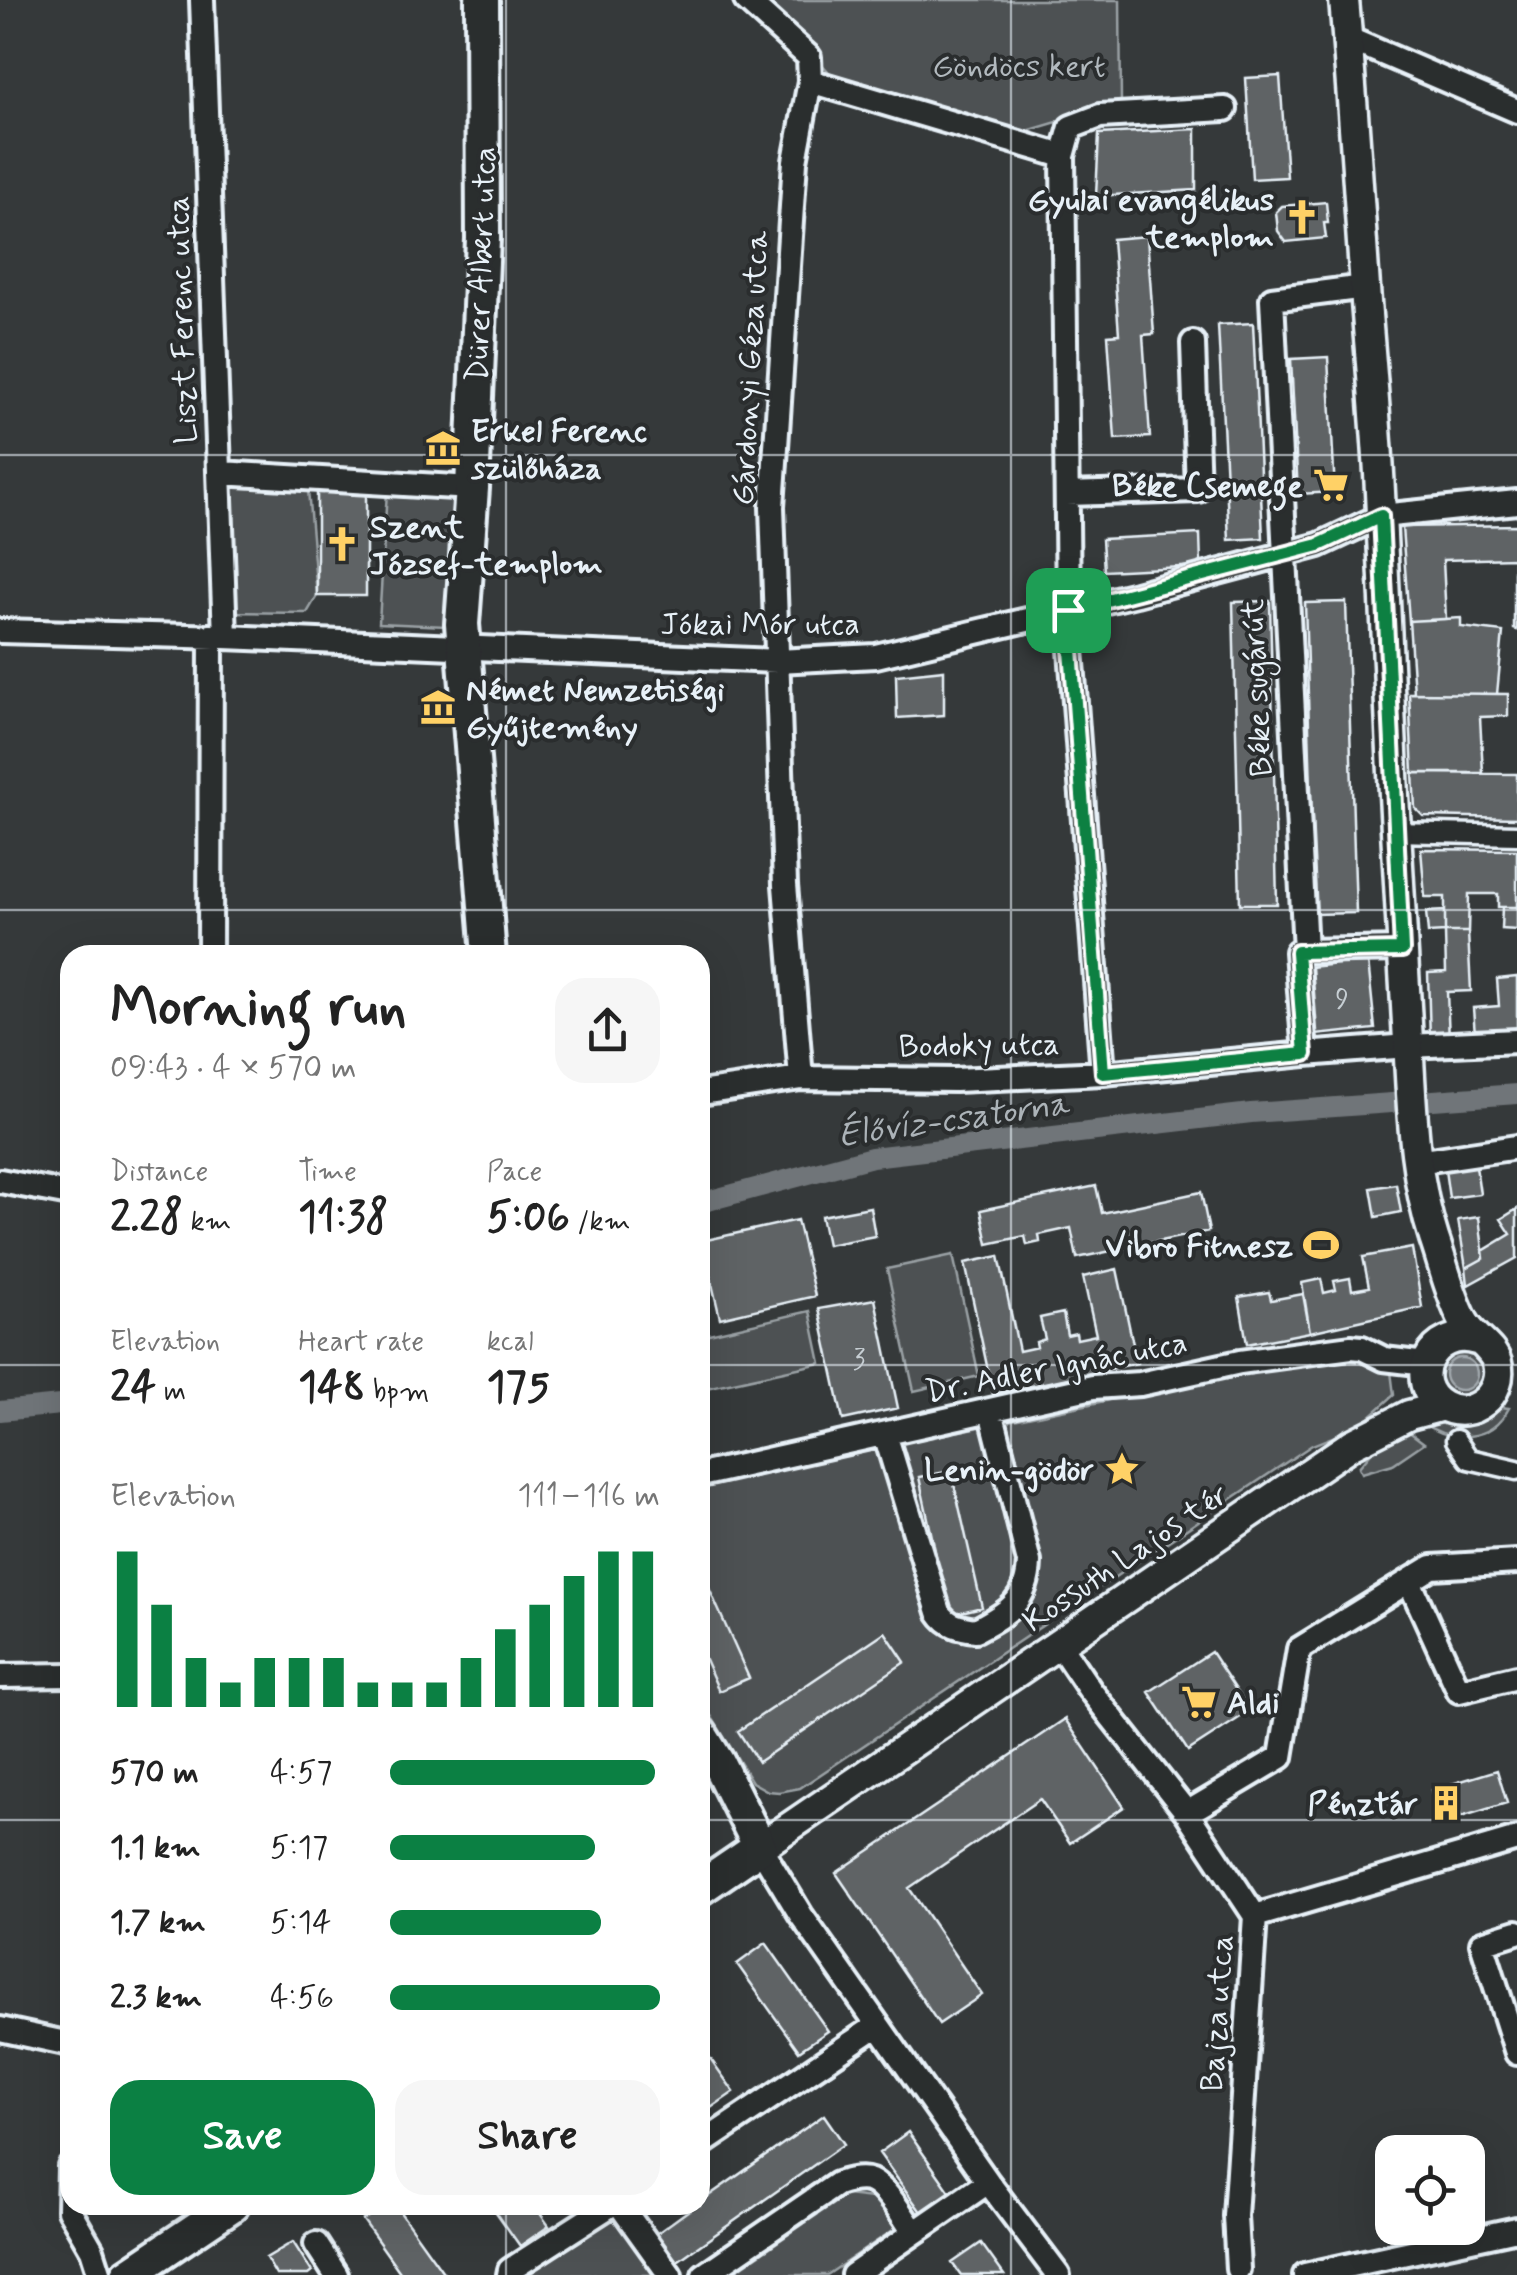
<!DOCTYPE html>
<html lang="en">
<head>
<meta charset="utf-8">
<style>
	:root { --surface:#fff; --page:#f6f6f6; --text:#222; --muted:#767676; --accent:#0b8043 }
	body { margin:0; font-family:Mynerve,sans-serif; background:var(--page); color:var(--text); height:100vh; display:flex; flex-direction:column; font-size:38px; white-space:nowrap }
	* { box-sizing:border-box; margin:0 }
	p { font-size:32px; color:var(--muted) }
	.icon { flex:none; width:55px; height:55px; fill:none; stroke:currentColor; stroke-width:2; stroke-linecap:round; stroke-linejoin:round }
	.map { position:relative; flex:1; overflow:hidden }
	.panel { position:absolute; left:60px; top:945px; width:650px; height:1270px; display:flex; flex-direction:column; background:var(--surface); border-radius:30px; box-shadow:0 10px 40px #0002 }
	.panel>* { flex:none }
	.controls { position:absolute; left:1375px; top:2135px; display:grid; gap:20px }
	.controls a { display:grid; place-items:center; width:110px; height:110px; border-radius:20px; background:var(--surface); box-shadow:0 10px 40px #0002; font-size:50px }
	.pin { position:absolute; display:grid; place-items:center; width:85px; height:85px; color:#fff; margin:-42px; border-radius:20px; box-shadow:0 5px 15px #0006 }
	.round { display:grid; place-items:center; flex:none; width:105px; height:105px; border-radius:30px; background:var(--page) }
	.head { display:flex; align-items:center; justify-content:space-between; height:170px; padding:0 50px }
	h1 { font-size:55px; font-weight:700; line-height:75px }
	.metrics { display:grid; grid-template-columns:repeat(3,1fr); gap:15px; height:170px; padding:10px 50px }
	.metrics div { display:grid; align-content:center }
	.metrics b { font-size:42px; font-weight:700 }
	.metrics small { font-size:28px; font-weight:400 }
	.metrics p { font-size:28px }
	.chart { height:280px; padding:20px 50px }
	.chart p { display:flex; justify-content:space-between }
	.chart svg { width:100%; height:180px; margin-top:10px; stroke:var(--accent); stroke-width:6 }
	.primary-button { display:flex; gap:20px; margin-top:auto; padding:20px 50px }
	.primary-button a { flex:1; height:115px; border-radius:30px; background:var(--accent); color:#fff; font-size:40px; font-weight:700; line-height:115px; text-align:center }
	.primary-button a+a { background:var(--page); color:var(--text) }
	ul { padding:0 50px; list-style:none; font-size:32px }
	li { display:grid; grid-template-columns:160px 120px 1fr; align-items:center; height:75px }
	li i { height:25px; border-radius:12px; background:var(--accent) }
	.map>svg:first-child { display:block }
	.green { fill:#4d5152; stroke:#9aa1a5; stroke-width:2.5 }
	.water { fill:#707579; stroke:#a0a7ac; stroke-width:2.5 }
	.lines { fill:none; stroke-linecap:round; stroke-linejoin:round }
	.canal { stroke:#707579; stroke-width:20 }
	.building { fill:#5f6365; stroke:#e8f1f8; stroke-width:2.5 }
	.pedestrian-casing { stroke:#e8f1f8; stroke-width:25 }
	.minor-casing { stroke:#e8f1f8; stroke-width:30 }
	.tertiary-casing { stroke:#e8f1f8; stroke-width:35 }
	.secondary-casing { stroke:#e8f1f8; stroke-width:40 }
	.pedestrian { stroke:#2a2d2e; stroke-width:18 }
	.minor { stroke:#2a2d2e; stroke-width:22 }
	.tertiary { stroke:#2a2d2e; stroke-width:28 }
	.secondary { stroke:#2a2d2e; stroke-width:32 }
	.route-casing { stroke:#fff; stroke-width:20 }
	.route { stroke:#0b8043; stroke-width:12 }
	.grid { fill:none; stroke:#e8f1f8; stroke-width:2.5; stroke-opacity:0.55 }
	.labels { text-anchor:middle; stroke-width:8; stroke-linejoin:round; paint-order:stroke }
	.number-label { font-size:28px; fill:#c6ced3 }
	.park-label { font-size:32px; fill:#b2b9be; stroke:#2a2d2e }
	.poi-label { font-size:32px; font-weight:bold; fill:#e8f1f8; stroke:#2a2d2e; text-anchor:end }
	.street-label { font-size:32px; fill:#e8f1f8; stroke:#2a2d2e }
	.water-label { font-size:35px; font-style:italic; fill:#acb3b8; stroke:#2a2d2e }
</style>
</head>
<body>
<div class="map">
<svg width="1517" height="2275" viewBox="0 0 1517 2275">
	<rect width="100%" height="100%" fill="#35393a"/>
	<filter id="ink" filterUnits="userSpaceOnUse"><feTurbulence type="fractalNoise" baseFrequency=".01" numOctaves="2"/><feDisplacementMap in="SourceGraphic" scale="20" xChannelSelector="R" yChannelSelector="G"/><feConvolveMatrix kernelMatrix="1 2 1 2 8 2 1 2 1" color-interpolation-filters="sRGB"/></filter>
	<g filter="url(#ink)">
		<path class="green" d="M763 0H1120L1121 103 1017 134 830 73Z
			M307 478 317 596 307 613 225 612 220 482Z
			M387 491 454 498 446 626 379 623Z
			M953 1255 979 1376 914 1391 887 1269Z
			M810 1311 821 1363 706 1388 700 1359V1336Z
			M1460 1347 1475 1351 1488 1373 1472 1399 1443 1395 1434 1368Z
			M1346 1351 1390 1364 1394 1395 1358 1427 1312 1445 800 1788 779 1792 768 1791 752 1782 700 1698V1485Z
			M1501 1407 1509 1408C1491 1443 1450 1443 1421 1422L1433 1418 1450 1422Z
			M1404 1428 1424 1443 1393 1464 1362 1473 1359 1467 1375 1448Z
			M846 2195 872 2198 896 2228 827 2275H729Z
			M605 2209 669 2275H511Z"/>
		<path class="water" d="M1445 1374a16 16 0 1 1 32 0a16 16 0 1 1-32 0Z"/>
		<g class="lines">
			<path class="canal" d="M700 1203 872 1157 1251 1113 1517 1094
				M0 1411 70 1404"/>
		</g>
		<path class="building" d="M1280 76 1287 177 1252 179 1246 78Z
			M1196 129V190L1096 196 1099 134Z
			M1326 202 1328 223H1324L1326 238 1286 242 1278 231 1276 212 1282 206Z
			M1147 236 1154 334 1143 335 1150 437 1115 439 1108 335 1119 334 1112 239Z
			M1253 323 1263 538 1229 540 1218 325Z
			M1328 357 1335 492 1298 494 1291 359Z
			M322 485H360V493H366V596H317V493H322Z
			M1517 525V630L1514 629V558L1443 560 1446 619 1409 621 1402 527Z
			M1200 534 1201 566 1104 571 1102 539Z
			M1270 601 1277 904H1240L1233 602Z
			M1346 602 1356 913 1315 914 1305 603Z
			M1461 618V627L1503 632 1497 694 1414 693 1409 621Z
			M944 670V715L897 718 896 675Z
			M1409 693 1508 694V716L1480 717 1483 773H1413Z
			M1413 773 1517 774V818L1423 816 1415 808Z
			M1421 849 1517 850V907H1498V894H1469L1468 932H1445V897H1425Z
			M1502 907H1517V930L1501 929Z
			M1445 911V932L1428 933 1426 912Z
			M1445 932H1468L1471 991 1447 992 1449 1039 1430 1040 1428 973 1446 972Z
			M1368 961 1375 1029 1316 1035 1309 967Z
			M1517 977V1030L1475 1034 1473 1008 1499 1006 1497 979Z
			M1476 1166 1480 1194 1449 1198 1445 1170Z
			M1396 1184 1401 1212 1376 1217 1371 1188Z
			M1096 1186 1102 1213 1201 1192 1209 1231 1077 1258 1071 1228 1039 1235 1040 1242 1027 1245 1025 1236 988 1244 981 1210Z
			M870 1207 875 1236 827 1245 821 1216Z
			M1517 1209V1258L1468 1285 1466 1268 1484 1258 1483 1251 1511 1234 1501 1219Z
			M1479 1217 1484 1258 1466 1268 1458 1220Z
			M797 1220 815 1296 720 1318 702 1241Z
			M1412 1248 1422 1307 1310 1332 1302 1283 1321 1279 1324 1293 1336 1290 1334 1281 1350 1278 1352 1290 1369 1287 1363 1257Z
			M999 1256 1019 1351 1037 1347 1036 1342 1045 1339 1040 1318 1063 1313 1067 1335 1076 1333 1077 1339 1096 1335 1083 1277 1117 1269 1137 1363 993 1394 965 1263Z
			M1269 1292 1271 1300 1303 1294 1310 1332 1247 1344 1239 1297Z
			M875 1299 898 1408 843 1420 819 1309Z
			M951 1471 982 1607 949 1615 919 1477Z
			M700 1568 749 1678 719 1691 700 1648Z
			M885 1632 905 1662 758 1762 738 1731Z
			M1211 1652 1250 1711 1188 1751 1149 1692Z
			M1065 1719 1124 1807 1070 1843 1040 1799 909 1888 982 1995 939 2024 836 1873Z
			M1497 1770 1507 1803 1461 1817 1451 1784Z
			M1451 1784 1461 1817 1440 1823 1431 1790Z
			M766 1943 828 2031 799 2051 737 1964Z
			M700 2044 734 2092 705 2112 700 2105Z
			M824 2115 844 2144 676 2262 656 2234 696 2205H700V2202Z
			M908 2132 955 2199 926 2219 879 2153Z
			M385 2205H395L445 2275H402L363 2220Z
			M491 2205H534L549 2226 520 2246Z
			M293 2242 312 2272 308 2275H276L266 2258Z
			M981 2243 1004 2275H961L952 2263Z"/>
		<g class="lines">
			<defs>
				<path id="pedestrian" d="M1396 832 1517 835
					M1456 1440 1469 1459 1517 1470"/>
				<path id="minor" d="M202 0 225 637
					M746 0 809 57 810 81 1063 156 1071 127 1100 116 1225 109
					M1347 38 1517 111
					M1063 156 1068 610 1103 1073
					M1365 287 1272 299 1305 951 1402 949
					M220 473 472 488
					M1067 494 1198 490 1193 343
					M0 631 225 637 777 661 876 656 1136 594 1319 545 1381 516 1517 502
					M210 955 211 636
					M1305 1054 1297 952 1305 951
					M801 1078 785 885 772 507 795 161 810 81
					M700 1093 801 1078 955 1080 1103 1073 1305 1054 1408 1046 1517 1041
					M1417 1162 1517 1147
					M0 1181 70 1194
					M885 1434 939 1612C948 1626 960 1628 976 1630 1008 1613 1028 1601 1029 1562L991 1411
					M700 1475 1093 1387 1140 1384 1240 1362 1351 1347 1362 1348 1384 1359 1426 1364
					M1517 1562 1432 1567 1409 1581 1459 1691 1517 1677
					M1059 1644 1090 1690 1187 1813 1255 1916 1235 2216 1238 2269
					M0 1676 70 1675
					M1187 1813 1281 1757 1299 1649 1409 1581
					M760 1847 801 1915 988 2182 1058 2275
					M1255 1916 1517 1839
					M1517 1932 1482 1943 1517 2053
					M0 2029 70 2044
					M700 2145 878 2025
					M70 2167 69 2210 92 2250 100 2275
					M620 2205 670 2275
					M316 2244 336 2275
					M509 2275 510 2270 611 2205
					M704 2275 837 2184C846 2181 861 2177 871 2181 887 2188 905 2219 914 2233
					M853 2275 988 2182
					M1305 2275 1517 2229"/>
				<path id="tertiary" d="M1344 0C1353 100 1359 201 1366 302 1371 365 1377 429 1380 492 1385 593 1389 694 1394 795 1398 877 1403 959 1408 1041 1412 1107 1413 1174 1434 1238 1443 1264 1450 1295 1463 1320 1472 1338 1492 1346 1497 1363 1505 1394 1471 1422 1443 1406 1404 1383 1432 1326 1476 1340
					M760 1847 1352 1444 1409 1415 1443 1406"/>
				<path id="secondary" d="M482 0 483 239 472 488 462 624 489 955
					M700 1734 718 1763 760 1847 700 1888
					M128 2275 232 2205"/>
			</defs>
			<use href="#pedestrian" class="pedestrian-casing"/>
			<use href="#minor" class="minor-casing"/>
			<use href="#tertiary" class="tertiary-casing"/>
			<use href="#secondary" class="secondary-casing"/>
			<use href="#pedestrian" class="pedestrian"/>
			<use href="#minor" class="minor"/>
			<use href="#tertiary" class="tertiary"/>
			<use href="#secondary" class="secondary"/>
		</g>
	</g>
	<g class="lines" filter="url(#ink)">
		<defs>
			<path id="route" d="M1381 516 1402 950 1297 952 1305 1054 1103 1073 1068 610 1319 545Z"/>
		</defs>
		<use href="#route" class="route-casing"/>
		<use href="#route" class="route"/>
	</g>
	<path class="grid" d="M506 0V955M1011 0V2275M0 455H1517M0 910H1517M0 1365H70M700 1365H1517M0 1820H70M700 1820H1517M506 2205V2275"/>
	<defs>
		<symbol id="church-bare" viewBox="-9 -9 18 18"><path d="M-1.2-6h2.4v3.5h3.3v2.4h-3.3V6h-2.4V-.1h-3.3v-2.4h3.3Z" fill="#ffd166" stroke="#2a2d2e" stroke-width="2.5" paint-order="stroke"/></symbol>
		<symbol id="museum-bare" viewBox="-9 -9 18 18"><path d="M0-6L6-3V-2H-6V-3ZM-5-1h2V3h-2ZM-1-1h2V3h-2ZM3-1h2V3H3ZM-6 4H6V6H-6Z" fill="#ffd166" stroke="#2a2d2e" stroke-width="2.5" paint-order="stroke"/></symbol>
		<symbol id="supermarket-bare" viewBox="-9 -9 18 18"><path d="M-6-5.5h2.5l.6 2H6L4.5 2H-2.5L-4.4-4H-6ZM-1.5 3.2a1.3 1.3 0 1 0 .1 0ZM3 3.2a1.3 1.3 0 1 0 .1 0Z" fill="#ffd166" stroke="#2a2d2e" stroke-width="2.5" paint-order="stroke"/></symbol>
		<symbol id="stadium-bare" viewBox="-9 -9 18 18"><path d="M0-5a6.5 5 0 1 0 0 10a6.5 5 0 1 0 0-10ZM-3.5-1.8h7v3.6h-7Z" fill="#ffd166" stroke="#2a2d2e" stroke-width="2.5" paint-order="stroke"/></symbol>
		<symbol id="sight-bare" viewBox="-9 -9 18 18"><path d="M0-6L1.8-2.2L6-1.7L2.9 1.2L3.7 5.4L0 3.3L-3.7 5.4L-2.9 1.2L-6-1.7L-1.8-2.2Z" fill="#ffd166" stroke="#2a2d2e" stroke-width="2.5" paint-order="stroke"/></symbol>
		<symbol id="building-bare" viewBox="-9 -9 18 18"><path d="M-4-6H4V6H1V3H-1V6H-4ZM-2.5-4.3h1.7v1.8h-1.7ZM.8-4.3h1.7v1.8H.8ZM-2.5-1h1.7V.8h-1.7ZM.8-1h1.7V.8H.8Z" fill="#ffd166" stroke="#2a2d2e" stroke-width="2.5" paint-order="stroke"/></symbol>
	</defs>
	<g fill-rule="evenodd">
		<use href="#church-bare" x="1277" y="192" width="50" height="50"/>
		<use href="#museum-bare" x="418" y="423" width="50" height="50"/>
		<use href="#supermarket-bare" x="1306" y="460" width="50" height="50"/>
		<use href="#church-bare" x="317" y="519" width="50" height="50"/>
		<use href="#museum-bare" x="413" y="682" width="50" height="50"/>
		<use href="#stadium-bare" x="1296" y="1220" width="50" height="50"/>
		<use href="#sight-bare" x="1097" y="1444" width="50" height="50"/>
		<use href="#supermarket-bare" x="1174" y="1677" width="50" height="50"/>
		<use href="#building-bare" x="1421" y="1778" width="50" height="50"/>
	</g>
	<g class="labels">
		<g class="number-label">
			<text x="1342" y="1008">9</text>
			<text x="859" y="1368">3</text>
		</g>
		<g class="park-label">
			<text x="1019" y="76">Göndöcs kert</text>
		</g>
		<g class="poi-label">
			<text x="1274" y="210">Gyulai evangélikus<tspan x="1274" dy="37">templom</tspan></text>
			<text x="471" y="441" text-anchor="start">Erkel Ferenc<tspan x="471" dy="37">szülőháza</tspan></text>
			<text x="1303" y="496">Béke Csemege</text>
			<text x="370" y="537" text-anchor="start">Szent<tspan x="370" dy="37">József-templom</tspan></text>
			<text x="466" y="700" text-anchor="start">Német Nemzetiségi<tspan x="466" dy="37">Gyűjtemény</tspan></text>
			<text x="1293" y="1256">Vibro Fitnesz</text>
			<text x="1094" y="1480">Lenin-gödör</text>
			<text x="1227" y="1713" text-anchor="start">Aldi</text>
			<text x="1418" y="1814">Pénztár</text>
		</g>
		<g class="street-label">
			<text transform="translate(480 264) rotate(-88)" y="11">Dürer Albert utca</text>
			<text transform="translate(181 320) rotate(-92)" y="11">Liszt Ferenc utca</text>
			<text transform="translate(749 368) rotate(-87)" y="11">Gárdonyi Géza utca</text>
			<text x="760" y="634">Jókai Mór utca</text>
			<text transform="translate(1256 688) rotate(-93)" y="11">Béke sugárút</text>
			<text transform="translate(979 1044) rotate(-1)" y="11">Bodoky utca</text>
			<text transform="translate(1056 1366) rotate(-11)" y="11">Dr. Adler Ignác utca</text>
			<text transform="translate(1125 1557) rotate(-34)" y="11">Kossuth Lajos tér</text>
			<text transform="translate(1216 2013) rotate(-86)" y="11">Bajza utca</text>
		</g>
		<g class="water-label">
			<text transform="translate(953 1118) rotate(-8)" y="12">Élővíz-csatorna</text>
		</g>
	</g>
</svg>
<div class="controls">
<a><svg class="icon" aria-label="locate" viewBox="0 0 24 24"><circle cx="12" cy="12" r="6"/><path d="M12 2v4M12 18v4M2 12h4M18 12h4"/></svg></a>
</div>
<div class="pin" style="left:1068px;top:610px;background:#1e9e55"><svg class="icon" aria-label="arrive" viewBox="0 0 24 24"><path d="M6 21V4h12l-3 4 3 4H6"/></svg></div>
<section class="panel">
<div class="head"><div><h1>Morning run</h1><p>09:43 · 4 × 570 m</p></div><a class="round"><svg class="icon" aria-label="share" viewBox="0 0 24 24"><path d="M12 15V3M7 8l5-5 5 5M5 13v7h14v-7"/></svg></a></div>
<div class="metrics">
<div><p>Distance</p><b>2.28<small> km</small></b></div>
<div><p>Time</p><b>11:38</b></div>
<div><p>Pace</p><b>5:06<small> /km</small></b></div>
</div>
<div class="metrics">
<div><p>Elevation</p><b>24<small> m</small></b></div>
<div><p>Heart rate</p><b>148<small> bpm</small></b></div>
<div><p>kcal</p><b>175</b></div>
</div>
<div class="chart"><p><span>Elevation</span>111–116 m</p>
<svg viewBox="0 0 160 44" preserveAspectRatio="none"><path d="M5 44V6M15 44V19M25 44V32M35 44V38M45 44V32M55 44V32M65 44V32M75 44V38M85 44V38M95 44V38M105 44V32M115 44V25M125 44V19M135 44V12M145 44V6M155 44V6"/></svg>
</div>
<ul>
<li><b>570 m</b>4:57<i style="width:98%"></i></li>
<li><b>1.1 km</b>5:17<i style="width:76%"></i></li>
<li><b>1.7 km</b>5:14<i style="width:78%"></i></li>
<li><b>2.3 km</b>4:56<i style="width:100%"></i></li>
</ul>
<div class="primary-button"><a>Save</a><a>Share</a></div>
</section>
</div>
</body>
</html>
